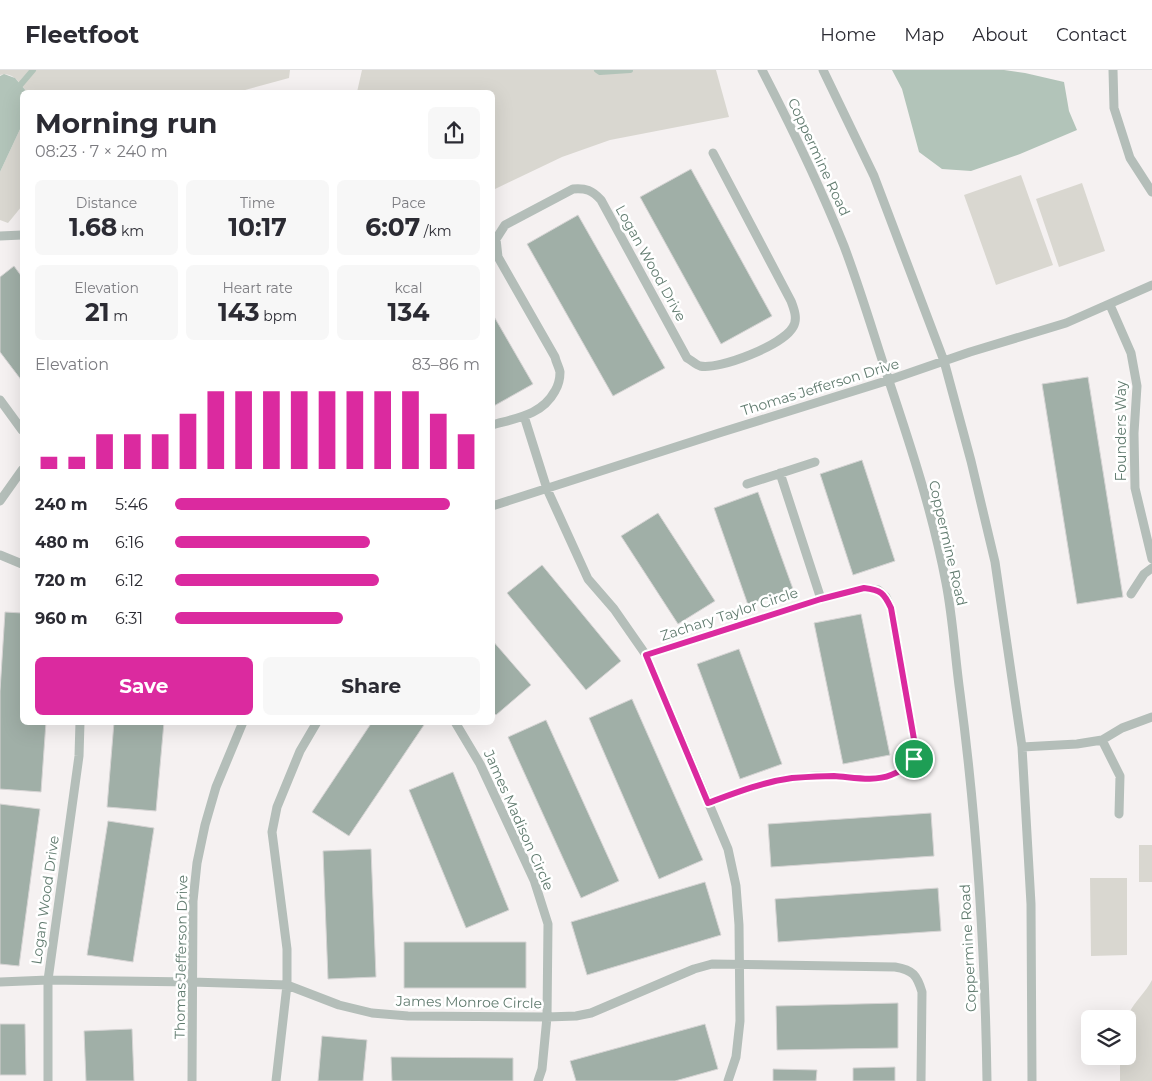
<!DOCTYPE html>
<html lang="en">
<head>
<meta charset="utf-8">
<style>
	:root { --surface:#fff; --page:#f7f7f7; --text:#2b2b33; --muted:#7c7c81; --line:#e1e1e2; --accent:#db2a9f }
	body { margin:0; font-family:Montserrat,sans-serif; background:var(--page); color:var(--text); height:100vh; display:flex; flex-direction:column; font-size:19px; white-space:nowrap }
	* { box-sizing:border-box; margin:0 }
	p { font-size:16px; color:var(--muted) }
	.icon { flex:none; width:28px; height:28px; fill:none; stroke:currentColor; stroke-width:2; stroke-linecap:round; stroke-linejoin:round }
	.map { position:relative; flex:1; overflow:hidden }
	.drawer { position:absolute; left:20px; top:20px; width:475px; height:635px; display:flex; flex-direction:column; background:var(--surface); border-radius:8px; box-shadow:0 5px 20px #0002 }
	.drawer>* { flex:none }
	.tools { position:absolute; left:1081px; top:940px; display:grid; gap:10px }
	.tools a { display:grid; place-items:center; width:55px; height:55px; border-radius:8px; background:var(--surface); box-shadow:0 5px 20px #0002; font-size:25px }
	.pin { position:absolute; display:grid; place-items:center; width:42px; height:42px; color:#fff; margin:-21px; border:2px solid #fff; border-radius:50%; box-shadow:0 1px 5px #0007 }
	.round { display:grid; place-items:center; flex:none; width:52px; height:52px; border-radius:8px; background:var(--page) }
	.headline { display:flex; align-items:center; justify-content:space-between; height:85px; padding:0 15px }
	h1 { font-size:28px; font-weight:700; line-height:38px }
	.stats { display:grid; grid-template-columns:repeat(3,1fr); gap:8px; height:85px; padding:5px 15px }
	.stats div { display:grid; align-content:center; border-radius:8px; background:var(--page); text-align:center }
	.stats b { font-size:25px; font-weight:700 }
	.stats small { font-size:14px; font-weight:400 }
	.stats p { font-size:14px }
	.chart { height:140px; padding:10px 15px }
	.chart p { display:flex; justify-content:space-between }
	.chart svg { width:100%; height:90px; margin-top:5px; stroke:var(--accent); stroke-width:6 }
	.primary-button { display:flex; gap:10px; margin-top:auto; padding:10px 15px }
	.primary-button a { flex:1; height:58px; border-radius:8px; background:var(--accent); color:#fff; font-size:20px; font-weight:700; line-height:58px; text-align:center }
	.primary-button a+a { background:var(--page); color:var(--text) }
	ul { padding:0 15px; list-style:none; font-size:16px }
	li { display:grid; grid-template-columns:80px 60px 1fr; align-items:center; height:38px }
	li i { height:12px; border-radius:6px; background:var(--accent) }
	header { display:flex; align-items:center; gap:30px; box-sizing:border-box; height:70px; padding:0 25px; background:var(--surface); border-bottom:1px solid var(--line) }
	header strong { font-size:24px }
	nav { display:flex; gap:28px; margin-inline-start:auto; font-size:18px }
	.map>svg:first-child { display:block }
	.green { fill:#d9d7d0 }
	.water { fill:#b2c4b9 }
	.lines { fill:none; stroke-linecap:round; stroke-linejoin:round }
	.stream { stroke:#b2c4b9; stroke-width:6 }
	.building { fill:#a0afa7; stroke:#d6d4d4 }
	.minor { stroke:#b4beb9; stroke-width:9 }
	.route-casing { stroke:#fff; stroke-width:10 }
	.route { stroke:#db2a9f; stroke-width:6 }
	.labels { text-anchor:middle; stroke-width:5; stroke-linejoin:round; paint-order:stroke }
	.street-label { font-size:14px; fill:#617b6f; stroke:#fff }
</style>
</head>
<body>
<header>
<strong>Fleetfoot</strong>
<nav><a>Home</a><a>Map</a><a>About</a><a>Contact</a></nav>
</header>
<div class="map">
<svg width="1152" height="1011" viewBox="0 0 1152 1011">
	<rect width="100%" height="100%" fill="#f5f1f1"/>
	<path class="green" d="M0 0H290L289 8 238 22H27C20 14 13 1 0 5Z
		M362 0H716L729 47 610 70 562 87 493 120 492 22H357Z
		M22 55V136L8 153 0 150V102Z
		M1021 105 1053 195 996 215 964 125Z
		M1082 113 1105 181 1059 197 1036 129Z
		M1139 775H1152V812H1139Z
		M1090 808H1127V885L1091 886Z
		M1152 910V1011H1120V986H1128C1128 975 1125 952 1129 943 1135 931 1146 922 1152 910Z"/>
	<path class="water" d="M892 0H1004L1025 3 1064 12 1069 41 1077 60 1020 84 971 101 942 99 919 82 902 19Z
		M4 4 15 8 27 22H22V55L0 102V6Z"/>
	<g class="lines">
		<path class="stream" d="M597 0 600 2 630 0
			M16 20 33 0"/>
	</g>
	<path class="building" d="M691 99 772 246 721 274 640 127Z
		M578 145 665 298 613 326 527 174Z
		M14 196 22 207V311L0 282V207Z
		M492 243 533 314 492 337Z
		M1088 307 1123 527 1077 534 1042 314Z
		M862 390 895 491 853 505 820 404Z
		M758 422 793 519 748 535 714 438Z
		M658 443 715 531 678 554 621 466Z
		M542 495 621 591 586 620 507 523Z
		M5 542 22 543V652H46L41 722 0 719V621Z
		M861 544 890 685 843 694 814 553Z
		M492 570 531 615 496 645 492 641Z
		M739 579 782 694 740 709 697 594Z
		M632 629 703 790 659 809 589 648Z
		M546 650 619 811 581 828 508 667Z
		M114 652H164L156 741 107 737Z
		M372 652H426L349 766 312 742Z
		M453 702 509 840 466 858 409 720Z
		M0 734 40 739 19 896 0 894Z
		M931 743 934 786 771 797 768 754Z
		M108 751 154 758 133 892 87 885Z
		M371 779 376 907 328 909 323 781Z
		M705 812 721 865 587 905 571 852Z
		M938 818 941 861 778 872 775 829Z
		M404 872H526V918H404Z
		M898 933V978L777 980 776 936Z
		M0 954H25L26 1005H0Z
		M705 954 718 999 675 1011H576L570 991Z
		M132 959 134 1011H86L84 961Z
		M322 966 367 970 363 1011H318Z
		M391 987 513 988V1011H392Z
		M895 997V1011H853V998Z
		M773 999 817 1000 816 1011H773Z"/>
	<g class="lines">
		<path class="minor" d="M762 0C792 58 820 116 844 176 861 221 874 266 889 311 911 377 933 444 946 513 953 549 955 587 960 623 977 752 985 881 987 1011
			M823 0 874 106 944 291 971 391 995 492 1022 677 1031 834 1032 1011
			M1113 0 1114 38 1130 88 1152 122
			M0 166 22 165
			M1110 235 1131 283 1137 316 1134 363 1135 418 1152 489
			M0 330 22 360
			M524 346 547 419 588 509 614 539 646 585 728 779 736 816 739 855 740 951 736 987 728 1011
			M492 355C517 348 542 345 555 321 558 316 560 308 560 302 559 297 556 292 555 287L498 187 496 169 505 155 573 119C586 118 592 120 601 130L687 288C691 290 696 295 700 296 720 300 783 275 793 257 798 249 794 239 791 231L713 83
			M780 403 821 529
			M747 414 815 392
			M0 431 22 400
			M492 436 719 363 889 310 970 282 1066 253 1152 215
			M0 485 22 494
			M1131 524 1144 504 1152 498
			M646 585 821 529 864 518 878 520 886 527 891 538 915 675C914 692 907 698 891 705 876 712 851 707 834 706 821 705 806 707 792 708 764 712 735 723 708 733
			M455 652 480 694 534 810 548 854 547 947 542 999 538 1011
			M1102 670 1120 706 1119 744
			M1022 677 1077 674 1102 670 1122 658 1152 647
			M0 912 48 910 192 912 287 915 339 935 372 943 408 946 547 947 576 946 591 943 694 899 712 894 895 897C913 900 917 905 922 922L921 1011
			M48 1011V910L79 686 80 652
			M192 1011 193 831 197 793 205 755 216 717 243 652
			M276 1011 287 915V879L272 762 277 737 300 681 317 652"/>
	</g>
	<g class="lines">
		<defs>
			<path id="route" d="M864 518C881 520 884 523 891 538L915 675C913 692 907 699 891 705 874 712 852 707 834 706 821 706 806 707 792 708 763 712 735 723 708 733L646 585 821 529Z"/>
		</defs>
		<use href="#route" class="route-casing"/>
		<use href="#route" class="route"/>
	</g>
	<g class="labels">
		<g class="street-label">
			<text transform="translate(819 87) rotate(65)" y="5">Coppermine Road</text>
			<text transform="translate(651 193) rotate(61)" y="5">Logan Wood Drive</text>
			<text transform="translate(820 317) rotate(-17)" y="5">Thomas Jefferson Drive</text>
			<text transform="translate(1121 361) rotate(-90)" y="5">Founders Way</text>
			<text transform="translate(948 473) rotate(77)" y="5">Coppermine Road</text>
			<text transform="translate(729 544) rotate(-18)" y="5">Zachary Taylor Circle</text>
			<text transform="translate(519 750) rotate(66)" y="5">James Madison Circle</text>
			<text transform="translate(45 830) rotate(-82)" y="5">Logan Wood Drive</text>
			<text transform="translate(968 878) rotate(-93)" y="5">Coppermine Road</text>
			<text transform="translate(181 887) rotate(-89)" y="5">Thomas Jefferson Drive</text>
			<text transform="translate(469 932) rotate(1)" y="5">James Monroe Circle</text>
		</g>
	</g>
</svg>
<div class="tools">
<a><svg class="icon" aria-label="layers" viewBox="0 0 24 24"><path d="M12 4l9 5-9 5-9-5zM3 14l9 5 9-5"/></svg></a>
</div>
<div class="pin" style="left:914px;top:689px;background:#1e9e55"><svg class="icon" aria-label="arrive" viewBox="0 0 24 24"><path d="M6 21V4h12l-3 4 3 4H6"/></svg></div>
<section class="drawer">
<div class="headline"><div><h1>Morning run</h1><p>08:23 · 7 × 240 m</p></div><a class="round"><svg class="icon" aria-label="share" viewBox="0 0 24 24"><path d="M12 15V3M7 8l5-5 5 5M5 13v7h14v-7"/></svg></a></div>
<div class="stats">
<div><p>Distance</p><b>1.68<small> km</small></b></div>
<div><p>Time</p><b>10:17</b></div>
<div><p>Pace</p><b>6:07<small> /km</small></b></div>
</div>
<div class="stats">
<div><p>Elevation</p><b>21<small> m</small></b></div>
<div><p>Heart rate</p><b>143<small> bpm</small></b></div>
<div><p>kcal</p><b>134</b></div>
</div>
<div class="chart"><p><span>Elevation</span>83–86 m</p>
<svg viewBox="0 0 160 44" preserveAspectRatio="none"><path d="M5 44V38M15 44V38M25 44V27M35 44V27M45 44V27M55 44V17M65 44V6M75 44V6M85 44V6M95 44V6M105 44V6M115 44V6M125 44V6M135 44V6M145 44V17M155 44V27"/></svg>
</div>
<ul>
<li><b>240 m</b>5:46<i style="width:90%"></i></li>
<li><b>480 m</b>6:16<i style="width:64%"></i></li>
<li><b>720 m</b>6:12<i style="width:67%"></i></li>
<li><b>960 m</b>6:31<i style="width:55%"></i></li>
</ul>
<div class="primary-button"><a>Save</a><a>Share</a></div>
</section>
</div>
</body>
</html>
